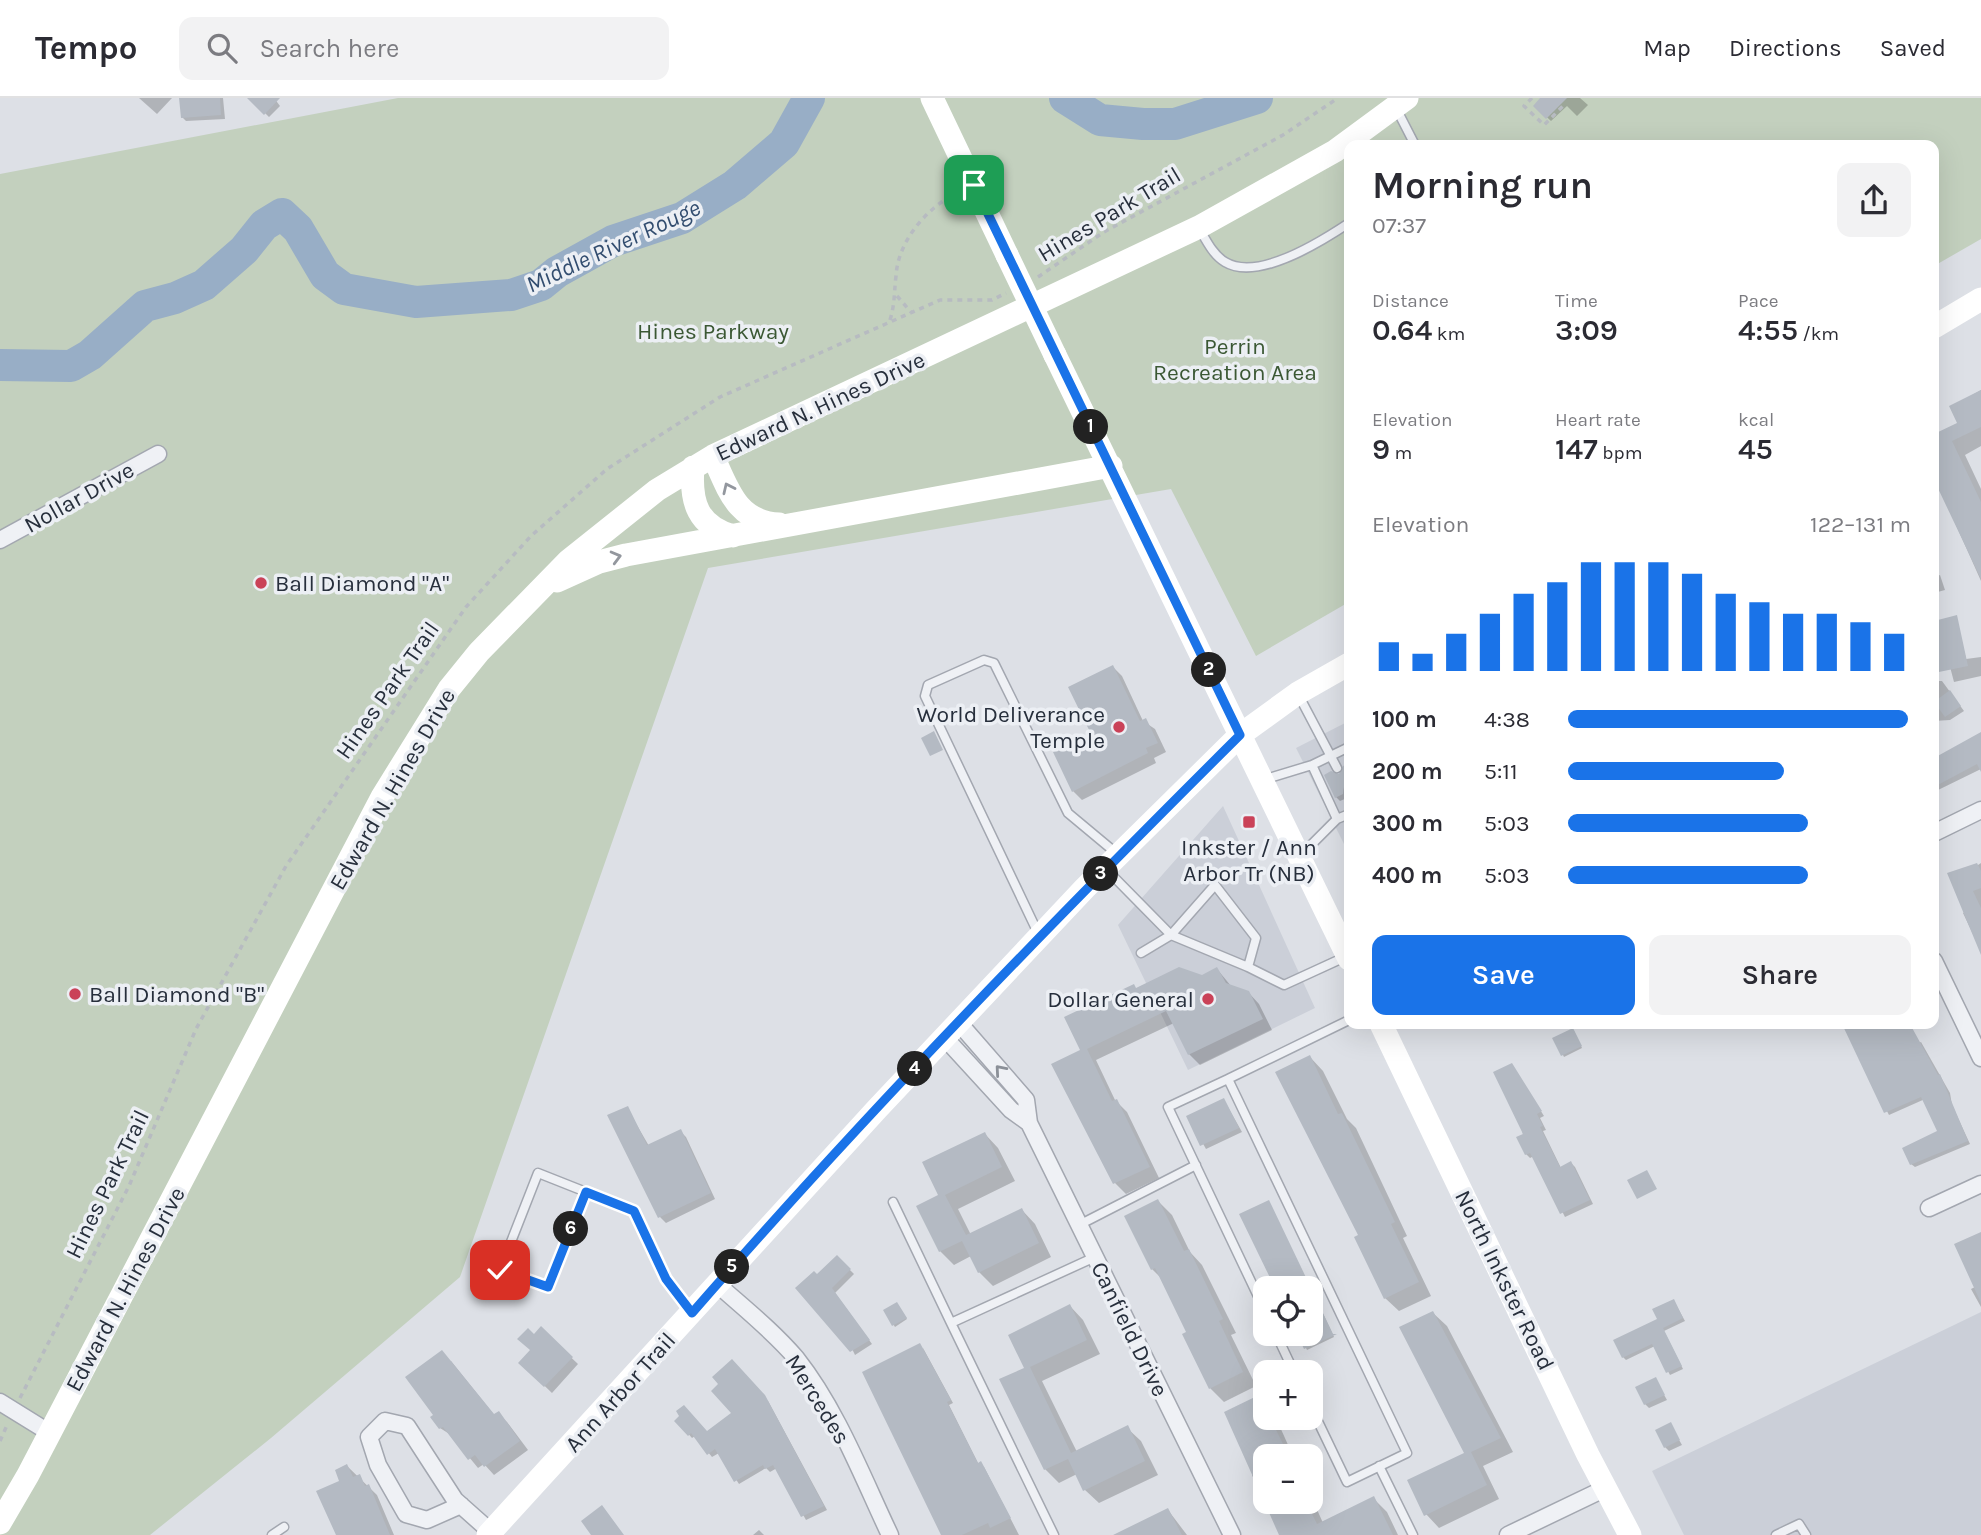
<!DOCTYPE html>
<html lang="en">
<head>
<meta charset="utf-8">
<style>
	:root { --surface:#fff; --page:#f2f2f3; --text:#2b2b33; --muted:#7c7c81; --line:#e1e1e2; --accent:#1a73e8 }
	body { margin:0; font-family:Karla,sans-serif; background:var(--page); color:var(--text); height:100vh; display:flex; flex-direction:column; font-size:26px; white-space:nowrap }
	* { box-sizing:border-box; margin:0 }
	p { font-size:23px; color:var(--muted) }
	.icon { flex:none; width:38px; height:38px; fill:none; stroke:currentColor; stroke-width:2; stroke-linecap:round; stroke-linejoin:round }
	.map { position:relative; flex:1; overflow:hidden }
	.panel { position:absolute; left:1344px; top:42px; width:595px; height:889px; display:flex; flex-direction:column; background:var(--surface); border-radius:14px; box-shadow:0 7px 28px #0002 }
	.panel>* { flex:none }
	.buttons { position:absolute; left:1253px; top:1178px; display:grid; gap:14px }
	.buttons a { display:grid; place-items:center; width:70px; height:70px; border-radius:14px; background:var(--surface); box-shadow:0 7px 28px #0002; font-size:35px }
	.pin { position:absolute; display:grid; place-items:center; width:60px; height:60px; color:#fff; margin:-30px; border-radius:14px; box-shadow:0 4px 10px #0006 }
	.km { position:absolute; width:35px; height:35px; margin:-18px; border-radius:50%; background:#222; color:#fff; font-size:19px; line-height:35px; text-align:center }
	.round { display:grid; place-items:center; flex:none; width:74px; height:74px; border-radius:14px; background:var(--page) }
	.head { display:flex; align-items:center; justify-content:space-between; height:119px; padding:0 28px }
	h1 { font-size:38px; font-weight:600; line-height:52px }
	.figures { display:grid; grid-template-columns:repeat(3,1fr); gap:10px; height:119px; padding:7px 28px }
	.figures div { display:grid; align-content:center }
	.figures b { font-size:30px; font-weight:600 }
	.figures small { font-size:19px; font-weight:400 }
	.figures p { font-size:19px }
	.chart { height:196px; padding:14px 28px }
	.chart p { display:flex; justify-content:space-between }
	.chart svg { width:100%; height:126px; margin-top:7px; stroke:var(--accent); stroke-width:6 }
	.primary-button { display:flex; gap:14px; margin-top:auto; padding:14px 28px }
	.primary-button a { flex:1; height:80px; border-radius:14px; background:var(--accent); color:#fff; font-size:28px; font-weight:600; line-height:80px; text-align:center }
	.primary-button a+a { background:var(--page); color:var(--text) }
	ul { padding:0 28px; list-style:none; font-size:23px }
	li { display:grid; grid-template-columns:112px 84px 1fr; align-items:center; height:52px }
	li i { height:18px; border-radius:9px; background:var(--accent) }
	header { display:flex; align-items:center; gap:42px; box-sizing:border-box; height:98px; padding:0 35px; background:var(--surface); border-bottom:2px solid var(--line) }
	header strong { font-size:33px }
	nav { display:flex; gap:38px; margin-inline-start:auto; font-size:24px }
	.search { width:490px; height:63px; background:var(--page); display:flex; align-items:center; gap:18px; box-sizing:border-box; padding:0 24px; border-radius:14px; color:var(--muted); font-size:26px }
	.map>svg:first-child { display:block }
	.built { fill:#cbcfd8 }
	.green { fill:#c3d0be }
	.shadow { fill:#0003 }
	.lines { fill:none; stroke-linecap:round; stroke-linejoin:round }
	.river { stroke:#98aec6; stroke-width:32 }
	.building { fill:#b4bac3 }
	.lane-casing { stroke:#a3a7b0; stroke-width:11 }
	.street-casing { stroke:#a3a7b0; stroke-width:19 }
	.path { stroke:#b7bbc1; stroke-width:3.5; stroke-dasharray:5 5; stroke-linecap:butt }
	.lane { stroke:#eff1f5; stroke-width:8 }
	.street { stroke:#eff1f5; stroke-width:16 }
	.secondary { stroke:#fff; stroke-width:23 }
	.secondary-bridge { stroke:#fff; stroke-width:23 }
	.oneway { stroke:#93979e }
	.oneway2 { stroke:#8b9098 }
	.route-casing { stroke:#fff; stroke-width:14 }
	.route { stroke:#1a73e8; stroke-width:9 }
	.poi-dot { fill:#ca4258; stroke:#eceff4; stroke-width:2.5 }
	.labels { text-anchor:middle; stroke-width:7; stroke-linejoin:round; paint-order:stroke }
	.street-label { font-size:23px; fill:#272f3c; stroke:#eceff4 }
	.park-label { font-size:23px; fill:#3b5834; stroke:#eceff4 }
	.poi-label { font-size:23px; fill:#272f3c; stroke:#eceff4; text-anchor:start }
	.water-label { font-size:24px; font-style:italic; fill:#324d6f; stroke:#eceff4 }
</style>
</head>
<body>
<header>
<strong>Tempo</strong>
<div class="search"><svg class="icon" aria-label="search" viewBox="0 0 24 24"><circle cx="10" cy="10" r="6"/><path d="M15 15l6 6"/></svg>Search here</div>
<nav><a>Map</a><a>Directions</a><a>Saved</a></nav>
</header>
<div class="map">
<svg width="1981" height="1437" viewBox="0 0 1981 1437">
	<rect width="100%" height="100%" fill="#dde0e6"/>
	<path class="built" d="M1349 623V756L1296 650Z
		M1223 708 1315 910 1188 972 1118 827Z
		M1981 1214V1437H1684L1652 1373Z"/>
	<path class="green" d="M398 0H1981V141L1934 168V47H1349V504L1256 558 1171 391 708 470 460 1179 271 1340 150 1437H0V76Z"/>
	<path class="shadow" d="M139 0H172L157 16Z
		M181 0H223L225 21 186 23 182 19Z
		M250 0H274L280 8 269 19Z
		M1543 0H1580L1588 7 1577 18 1567 8 1551 23 1535 8Z
		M1981 292V348L1965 357 1981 391V483L1939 389 1934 384V338L1960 325 1951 309Z
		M1940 477 1945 492 1934 495V479Z
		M1956 519 1966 561 1981 559V578L1954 584 1938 523Z
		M1113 569 1122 578 1143 623 1155 631 1166 654 1154 660 1156 665 1082 702 1073 693Z
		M1934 583H1942L1964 613 1950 622 1934 623Z
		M1981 636V671L1934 694V661Z
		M1349 667V693L1347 700 1340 703 1336 699 1344 669Z
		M1981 765V853L1963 815 1967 813 1978 767Z
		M1217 871 1231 888 1248 894 1259 906 1272 932 1200 967 1189 956 1174 925 1096 962 1115 1002 1127 1014 1159 1080 1126 1096 1115 1085 1082 953 1137 892 1202 879Z
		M1574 933 1582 950 1564 959 1555 941Z
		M1921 944 1950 995 1952 1007 1970 1046 1915 1069 1911 1066 1939 1034 1925 1001 1889 1017 1865 970Z
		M1310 959 1323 973 1347 1021 1356 1030 1407 1138 1403 1140 1431 1198 1399 1213 1385 1200 1360 1138Z
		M1512 967 1544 1018 1540 1020 1546 1032 1543 1033 1561 1070 1571 1065 1575 1069 1593 1106 1565 1119 1534 1058 1530 1060 1526 1056Z
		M1224 1002 1242 1034 1206 1051 1188 1019Z
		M627 1010 649 1048 680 1033 686 1039 715 1101 666 1125 660 1119Z
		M985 1036 998 1050 1015 1083 958 1111 971 1137 1022 1112 1035 1126 1051 1159 993 1188 979 1174 971 1158 954 1167 940 1153 941 1098Z
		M1158 1103 1172 1117 1190 1154 1202 1167 1236 1235 1231 1237 1256 1288 1224 1304 1210 1290 1189 1235 1162 1181 1152 1171Z
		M1981 1137V1209L1971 1191 1975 1189Z
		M837 1159 854 1176 835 1195 872 1246 855 1257 817 1178Z
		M1311 1190 1334 1239 1307 1252 1299 1236H1311Z
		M1674 1203 1685 1223 1664 1233 1683 1271 1670 1277 1655 1248 1626 1262 1623 1259Z
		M898 1207 907 1221 895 1229 885 1213Z
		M1070 1208 1083 1222 1100 1256 1042 1283 1077 1354 1127 1330 1141 1343 1158 1377 1099 1405 1085 1392 1077 1376 1059 1385 1045 1371 1026 1270Z
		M1433 1215 1447 1228 1513 1354 1483 1368 1499 1401 1439 1430 1426 1416 1466 1355Z
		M541 1231 578 1266 552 1295 521 1265 532 1253 534 1238Z
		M923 1250 953 1305 949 1307 979 1367 984 1369 1019 1437H944Z
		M451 1263 495 1318 498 1316 507 1324 528 1352 494 1377 484 1366 478 1370 451 1337 440 1330Z
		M1655 1281 1667 1302 1649 1310 1645 1306Z
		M1259 1299 1265 1305V1320H1276L1293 1358H1265V1404H1311V1398L1323 1425 1373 1400 1387 1414 1398 1437H1281L1252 1377 1256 1375Z
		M768 1303 827 1412 806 1422 777 1370 770 1374 766 1370 739 1386 719 1355 712 1359 695 1338 692 1340 677 1323 707 1335Z
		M1670 1326 1682 1347 1669 1353 1665 1349Z
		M347 1368 377 1397 394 1437H338L342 1384Z
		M1168 1412 1187 1437H1117Z
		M759 1432 764 1437H753Z"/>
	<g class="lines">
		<path class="river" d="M1065 0 1100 22 1143 26H1175L1257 0
			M0 267 71 268 90 257 145 208 175 200 204 187 244 152 264 127 282 116 298 131 325 177 344 191 416 204 511 197 541 187 557 174 613 143 682 120 735 87 784 45 809 0"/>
	</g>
	<path class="building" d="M179 0H220L221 17 181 20Z
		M247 0H280L264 17Z
		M1540 0H1567L1546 21 1533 8Z
		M1981 292V329L1952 343 1981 404V481L1934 382V336L1957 325 1949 308Z
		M1957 517 1968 568 1934 575V523Z
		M1113 567 1140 623 1146 620 1158 645 1146 650 1148 655 1072 694 1053 654 1091 636 1068 589Z
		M1950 592 1961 608 1945 619 1934 604Z
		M934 633 943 652 930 658 921 640Z
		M1981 634V674L1977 666 1934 689V660Z
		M1349 665V687L1344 689 1343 696 1335 700 1324 677 1331 673 1339 676 1343 668Z
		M1977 765 1981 773V790L1973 793 1981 810V857L1947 775Z
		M1179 869 1202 877 1217 869 1226 885 1249 893 1263 921 1188 957 1166 913 1087 951 1112 1003 1117 1001 1150 1069 1113 1086 1051 966 1080 952 1064 919 1134 886 1136 890Z
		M1842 926H1910L1938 977 1940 976 1968 1043 1910 1067 1902 1050 1937 1033 1921 999 1884 1015Z
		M1573 930 1582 948 1561 958 1552 940Z
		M1310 957 1338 1016 1342 1015 1395 1124 1391 1126 1419 1184 1384 1201 1354 1139 1358 1137 1275 974Z
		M1512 965 1542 1013 1537 1016 1543 1028 1540 1029 1560 1069 1571 1063 1590 1102 1560 1116 1530 1055 1525 1057 1516 1039 1523 1036 1493 974Z
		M1224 1000 1239 1030 1200 1048 1186 1018Z
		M628 1008 647 1047 681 1031 711 1095 658 1120 607 1017Z
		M985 1034 1002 1069 945 1097 966 1137 1022 1110 1039 1145 978 1175 962 1143 939 1154 916 1108 938 1097 922 1064Z
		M1647 1072 1657 1091 1637 1101 1627 1082Z
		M1158 1101 1184 1153 1189 1151 1223 1221 1219 1223 1243 1274 1209 1291 1182 1236 1186 1234 1155 1170 1151 1172 1124 1118Z
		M1269 1102 1333 1236H1337L1304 1251 1297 1236H1311V1190H1275L1239 1116Z
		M1981 1134V1205L1954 1146Z
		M837 1157 851 1171 832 1190 870 1242 850 1254 795 1190 814 1173 817 1176Z
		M1674 1201 1683 1220 1663 1230 1682 1268 1666 1275 1652 1246 1622 1260 1613 1242 1657 1221 1652 1211Z
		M897 1204 907 1220 892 1228 883 1212Z
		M1070 1206 1087 1242 1030 1269 1071 1355 1128 1327 1145 1363 1083 1393 1068 1361 1044 1372 999 1281 1024 1270 1008 1237Z
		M1433 1213 1501 1340 1471 1354 1487 1387 1424 1418 1407 1382 1464 1355 1399 1229Z
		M541 1228 573 1259 544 1289 518 1265 530 1252 517 1241 528 1230 534 1236Z
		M920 1245 951 1302 947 1304 978 1365 981 1363 1011 1420 990 1430 988 1425 962 1437H941L862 1274Z
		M442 1252 494 1316 499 1313 520 1343 484 1369 475 1357 468 1362 443 1329 439 1331 430 1319 433 1317 405 1279Z
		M732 1261 765 1297 824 1408 801 1419 773 1367 765 1371 763 1367 734 1384 715 1351 707 1357 691 1335 688 1338 674 1323 679 1318 676 1313 684 1307 707 1333 731 1315 711 1293 718 1286 712 1279Z
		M1656 1279 1665 1297 1644 1307 1635 1289Z
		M1259 1297 1265 1309V1320H1270L1289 1358H1265V1404H1306L1317 1426 1374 1398 1393 1437H1279L1224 1314Z
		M1671 1324 1680 1342 1664 1350 1655 1332Z
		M347 1366 353 1379 360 1376 365 1388 369 1386 390 1437H336L316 1393 339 1383 335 1372Z
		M602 1407 624 1437H591L581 1423Z
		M1168 1410 1182 1437H1113Z"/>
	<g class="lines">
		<defs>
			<path id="lane" d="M1397 12 1415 47
				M1199 130C1206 142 1213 157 1225 164 1258 184 1322 143 1349 125
				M1299 598 1337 670
				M1312 667 1349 649
				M1266 681 1312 667 1337 721 1301 757
				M1349 693V694
				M1337 721 1349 716
				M1106 771 1171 837 1141 855
				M1038 835 925 598 928 587 984 562 994 565 1068 715 1116 755
				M1248 869 1171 837 1215 787 1256 840 1248 869 1284 887 1345 859
				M1228 981 1349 922
				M586 1094 538 1075 500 1172 548 1189 586 1094 634 1113 666 1181 690 1212
				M893 1104 951 1225
				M1079 1127 1196 1067
				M1265 1213 1168 1009 1228 981 1407 1355 1347 1384 1311 1309
				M1276 1236 1294 1274
				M1379 1368 1413 1437
				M272 1437 284 1429
				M1054 1437 951 1225 1095 1159
				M1776 1437 1799 1426 1806 1437"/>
			<path id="street" d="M0 442 158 356
				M1934 735 1981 712
				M1934 863 1981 960
				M959 925 1026 1002 1029 1025 1232 1437
				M945 940 1011 1012 1029 1025
				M1929 1110 1981 1086
				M717 1186C744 1210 773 1233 796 1260 837 1312 862 1378 890 1437
				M0 1304 50 1335
				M461 1407 427 1422 406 1416 378 1367 369 1339 385 1323 407 1328 455 1402 491 1434
				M1508 1437 1606 1390"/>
		</defs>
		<use href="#lane" class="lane-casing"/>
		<use href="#street" class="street-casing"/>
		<path class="path" d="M1532 0 1524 8 1544 27 1564 7
			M1038 179 1104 134 1283 37 1338 0
			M897 198 911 214
			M890 222C895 206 894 194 896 178 898 143 926 111 956 95
			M20 1300 129 1088 196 931 286 768 466 509 531 438 607 371 720 299 940 202H992L1006 195
			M0 1343 8 1325"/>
		<use href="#lane" class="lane"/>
		<use href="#street" class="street"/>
		<path class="secondary" d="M932 0 1007 157
			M1934 229 1981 201
			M1055 257 1349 861
			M713 358C728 391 737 424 779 426
			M693 369C690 405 698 428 733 438
			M557 483 599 464 626 457 1111 368
			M1381 926 1588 1357 1630 1437
			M0 1425 28 1377 382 699 449 591 479 554 568 463 657 392 713 358 1199 129 1335 53 1407 0
			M488 1437 877 1011 1085 790 1240 637 1298 595 1349 566"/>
		<path class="secondary-bridge" d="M1007 157 1055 257"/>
	</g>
	<defs><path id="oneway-chevron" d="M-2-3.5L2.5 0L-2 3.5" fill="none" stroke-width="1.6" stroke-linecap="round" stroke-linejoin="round" transform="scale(1.75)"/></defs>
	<g class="oneway">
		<use href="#oneway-chevron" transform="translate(728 390) rotate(-115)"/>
		<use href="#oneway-chevron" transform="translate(616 459) rotate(-15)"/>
	</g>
	<use class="oneway2" href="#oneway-chevron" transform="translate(1000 972) rotate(-131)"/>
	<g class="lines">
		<defs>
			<path id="route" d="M500 1172 548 1189 586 1094 634 1113 666 1181 692 1215C866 1015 1052 824 1240 637L974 87"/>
		</defs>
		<use href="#route" class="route-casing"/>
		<use href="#route" class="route"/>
	</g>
	<g class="poi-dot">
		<circle cx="261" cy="485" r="7"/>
		<circle cx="1119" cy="629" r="7"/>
		<rect x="1242" y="717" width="14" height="14" rx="3.5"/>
		<circle cx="75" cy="896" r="7"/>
		<circle cx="1208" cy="901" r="7"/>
	</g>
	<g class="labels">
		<g class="street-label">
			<text transform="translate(1109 116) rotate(-31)" y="8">Hines Park Trail</text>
			<text transform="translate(820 308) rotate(-25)" y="8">Edward N. Hines Drive</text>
			<text transform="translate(79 399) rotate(-29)" y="8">Nollar Drive</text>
			<text transform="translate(387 592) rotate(-55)" y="8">Hines Park Trail</text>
			<text transform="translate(392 691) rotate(-60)" y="8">Edward N. Hines Drive</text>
			<text transform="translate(107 1086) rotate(-64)" y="8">Hines Park Trail</text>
			<text transform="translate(1505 1182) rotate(64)" y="8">North Inkster Road</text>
			<text transform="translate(125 1191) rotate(-62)" y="8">Edward N. Hines Drive</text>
			<text transform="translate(1130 1231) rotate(64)" y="8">Canfield Drive</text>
			<text transform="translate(620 1294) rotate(-48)" y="8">Ann Arbor Trail</text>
			<text transform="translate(818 1301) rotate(58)" y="8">Mercedes</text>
		</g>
		<g class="park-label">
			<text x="713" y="241">Hines Parkway</text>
			<text x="1235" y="256">Perrin<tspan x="1235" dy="26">Recreation Area</tspan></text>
		</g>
		<g class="poi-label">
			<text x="275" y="493">Ball Diamond "A"</text>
			<text x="1105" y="624" text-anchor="end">World Deliverance<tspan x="1105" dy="26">Temple</tspan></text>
			<text x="1249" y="757" text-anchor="middle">Inkster / Ann<tspan x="1249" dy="26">Arbor Tr (NB)</tspan></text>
			<text x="89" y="904">Ball Diamond "B"</text>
			<text x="1194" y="909" text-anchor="end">Dollar General</text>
		</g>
		<g class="water-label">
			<text transform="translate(613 148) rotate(-25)" y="8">Middle River Rouge</text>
		</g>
	</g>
</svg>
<div class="buttons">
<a><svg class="icon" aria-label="locate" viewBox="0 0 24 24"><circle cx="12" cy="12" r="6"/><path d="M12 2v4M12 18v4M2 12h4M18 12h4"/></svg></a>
<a>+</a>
<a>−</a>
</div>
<div class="pin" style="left:974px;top:87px;background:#1e9e55"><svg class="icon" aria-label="arrive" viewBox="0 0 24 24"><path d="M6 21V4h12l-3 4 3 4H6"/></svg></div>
<div class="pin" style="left:500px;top:1172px;background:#d93025"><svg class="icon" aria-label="check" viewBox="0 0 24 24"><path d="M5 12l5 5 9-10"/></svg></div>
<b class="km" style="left:1091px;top:329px">1</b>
<b class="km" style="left:1209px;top:572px">2</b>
<b class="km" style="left:1101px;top:776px">3</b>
<b class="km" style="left:915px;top:971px">4</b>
<b class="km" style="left:732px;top:1169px">5</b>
<b class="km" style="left:571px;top:1131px">6</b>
<section class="panel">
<div class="head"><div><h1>Morning run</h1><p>07:37</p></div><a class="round"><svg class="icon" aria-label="share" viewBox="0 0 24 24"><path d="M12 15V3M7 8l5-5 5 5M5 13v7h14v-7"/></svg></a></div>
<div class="figures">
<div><p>Distance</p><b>0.64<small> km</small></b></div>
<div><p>Time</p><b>3:09</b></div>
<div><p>Pace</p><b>4:55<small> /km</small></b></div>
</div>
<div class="figures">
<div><p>Elevation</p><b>9<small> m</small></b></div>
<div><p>Heart rate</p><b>147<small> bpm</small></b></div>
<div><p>kcal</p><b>45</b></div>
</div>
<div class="chart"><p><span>Elevation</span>122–131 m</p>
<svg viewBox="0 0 160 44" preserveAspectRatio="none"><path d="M5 44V34M15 44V38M25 44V31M35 44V24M45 44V17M55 44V13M65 44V6M75 44V6M85 44V6M95 44V10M105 44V17M115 44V20M125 44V24M135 44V24M145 44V27M155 44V31"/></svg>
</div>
<ul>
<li><b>100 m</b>4:38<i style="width:99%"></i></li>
<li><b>200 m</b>5:11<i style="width:63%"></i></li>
<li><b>300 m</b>5:03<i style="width:70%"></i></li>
<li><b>400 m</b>5:03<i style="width:70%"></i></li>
</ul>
<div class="primary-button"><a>Save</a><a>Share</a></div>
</section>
</div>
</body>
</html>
